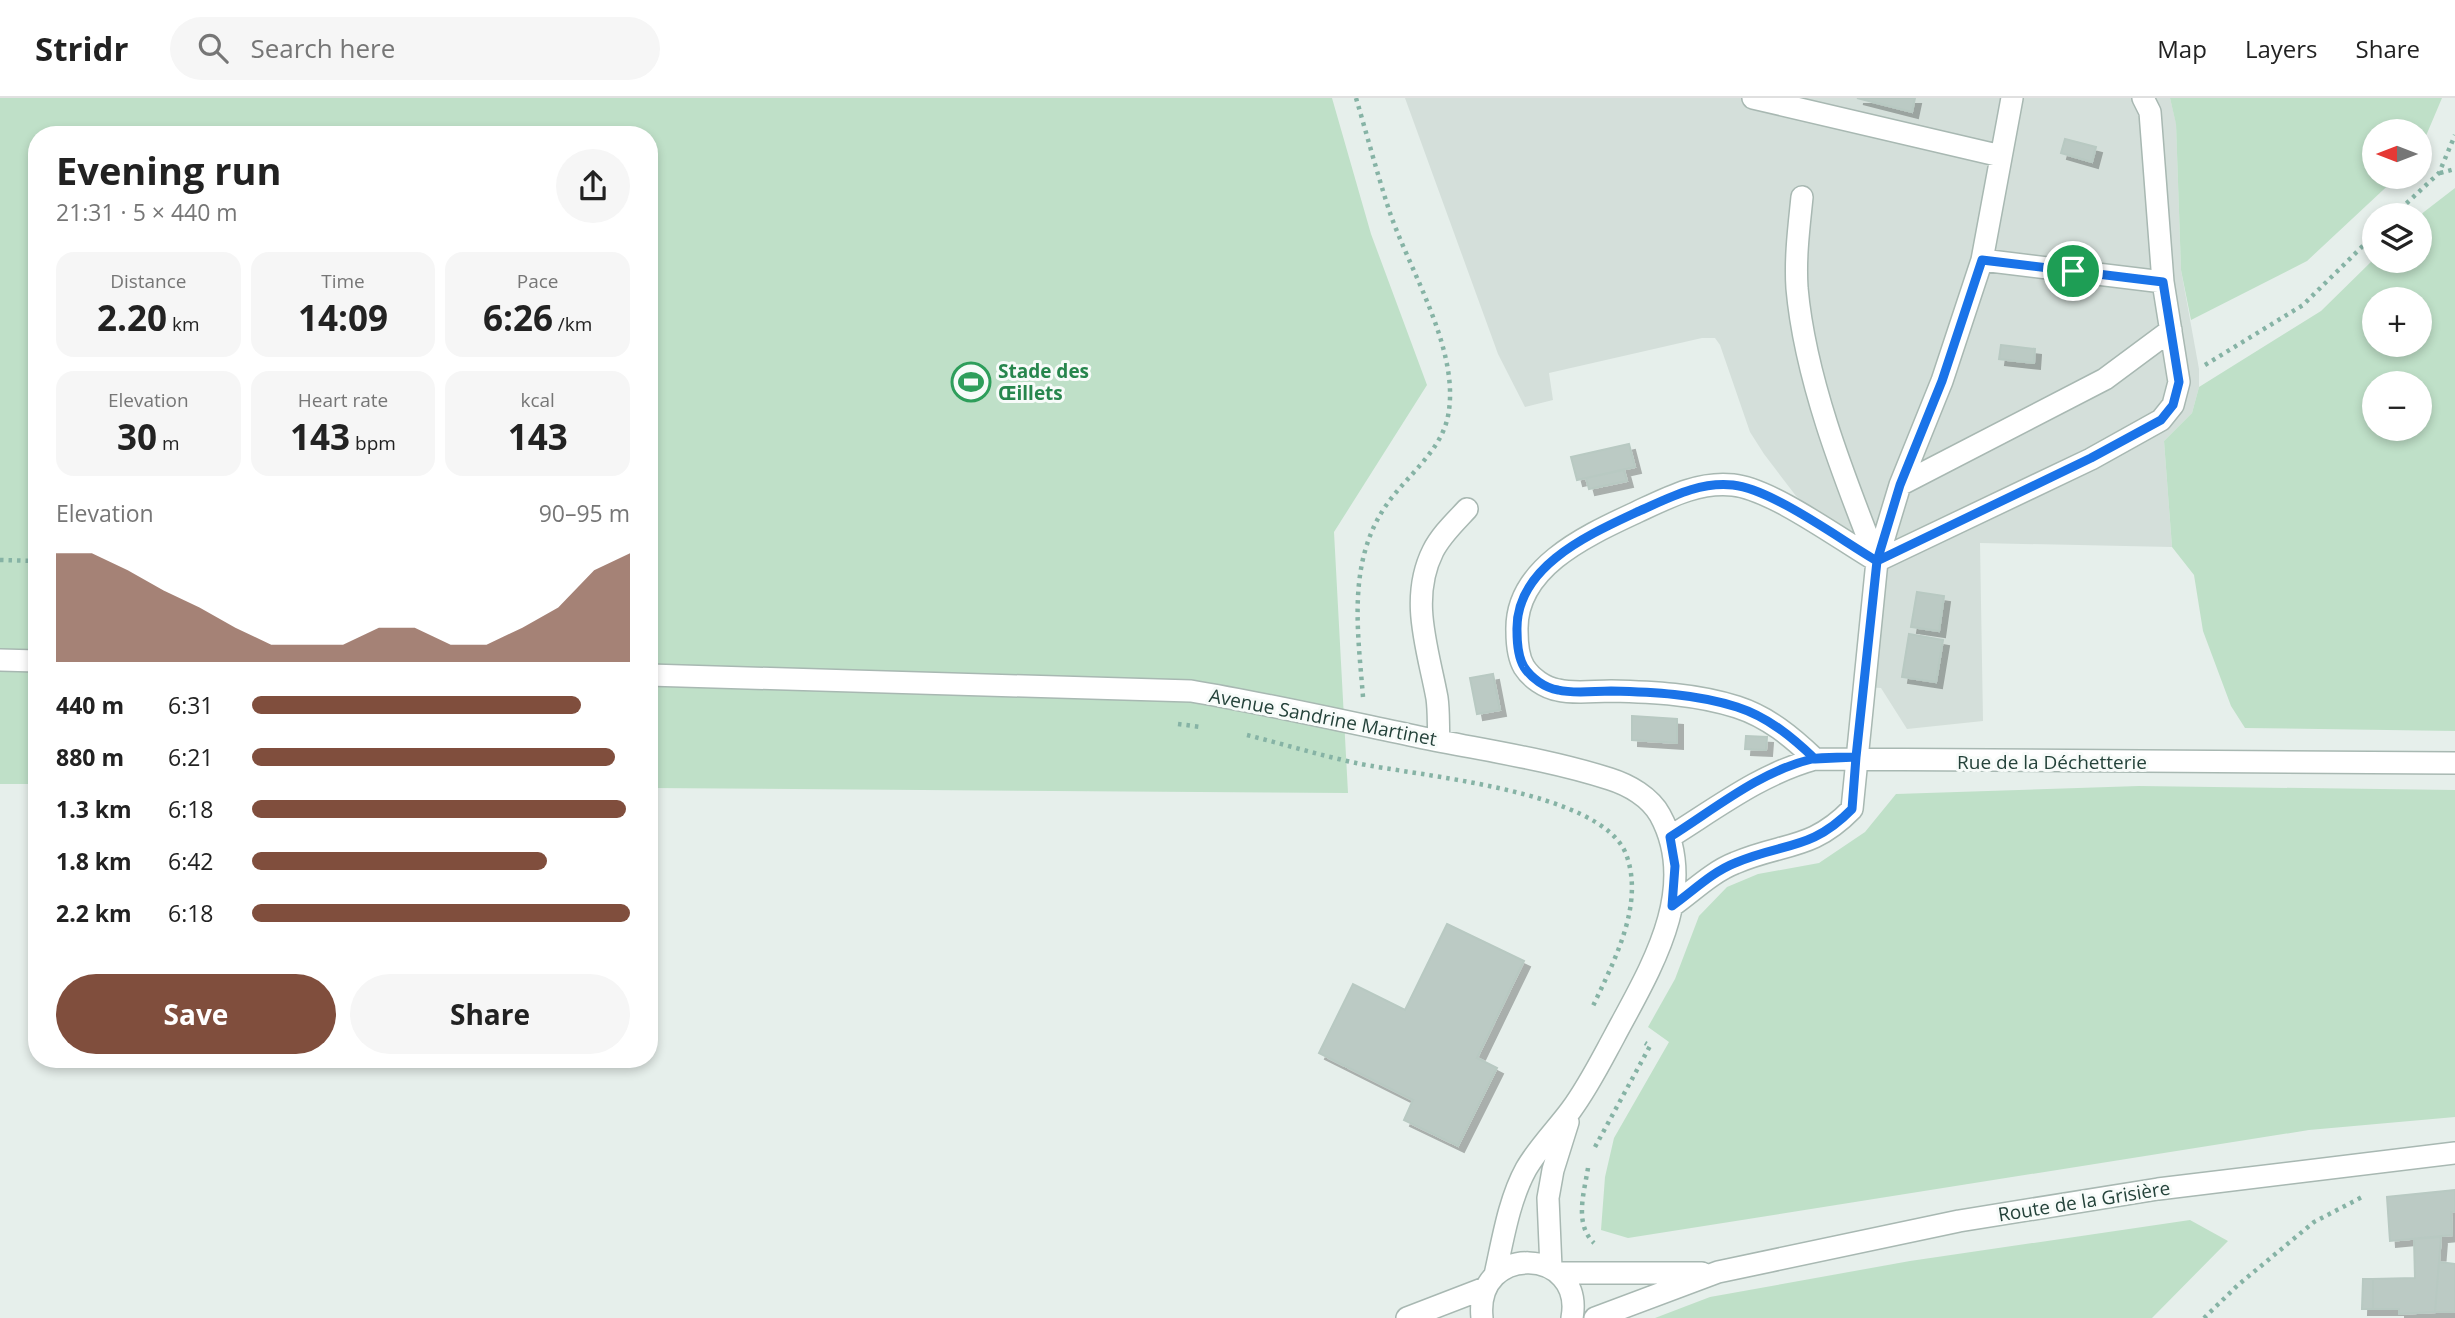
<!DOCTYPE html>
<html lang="en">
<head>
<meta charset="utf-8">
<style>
	:root { --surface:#fff; --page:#f6f6f6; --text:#222; --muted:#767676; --line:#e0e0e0; --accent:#804e3d }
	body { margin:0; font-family:"Open Sans",sans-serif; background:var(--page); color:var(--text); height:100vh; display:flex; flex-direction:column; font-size:26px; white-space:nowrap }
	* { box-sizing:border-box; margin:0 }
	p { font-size:23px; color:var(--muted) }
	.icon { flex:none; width:38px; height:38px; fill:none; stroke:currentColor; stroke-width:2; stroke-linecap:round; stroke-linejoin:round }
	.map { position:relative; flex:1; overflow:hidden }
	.sheet { position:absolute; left:28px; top:28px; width:630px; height:942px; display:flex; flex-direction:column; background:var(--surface); border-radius:28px; box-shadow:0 4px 10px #0003 }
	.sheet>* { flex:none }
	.needle { width:46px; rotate:270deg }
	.tools { position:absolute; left:2362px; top:21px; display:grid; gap:14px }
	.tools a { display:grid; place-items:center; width:70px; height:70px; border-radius:50%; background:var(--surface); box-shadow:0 4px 10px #0003; font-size:35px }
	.pin { position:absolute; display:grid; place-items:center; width:60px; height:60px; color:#fff; margin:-30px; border:4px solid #fff; border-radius:50%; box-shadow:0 2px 7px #0007 }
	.round { display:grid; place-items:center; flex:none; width:74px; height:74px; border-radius:37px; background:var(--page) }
	.summary { display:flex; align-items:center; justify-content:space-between; height:119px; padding:0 28px }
	h1 { font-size:38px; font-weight:700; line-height:52px }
	.figures { display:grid; grid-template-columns:repeat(3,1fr); gap:10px; height:119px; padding:7px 28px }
	.figures div { display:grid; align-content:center; border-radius:18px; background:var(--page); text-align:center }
	.figures b { font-size:35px; font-weight:700 }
	.figures small { font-size:19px; font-weight:400 }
	.figures p { font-size:19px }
	.chart { height:196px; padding:14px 28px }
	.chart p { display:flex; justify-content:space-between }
	.chart svg { width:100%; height:126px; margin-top:7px; fill:var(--accent); opacity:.7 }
	.cta { display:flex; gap:14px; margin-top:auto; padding:14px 28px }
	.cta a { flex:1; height:80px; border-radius:42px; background:var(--accent); color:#fff; font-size:28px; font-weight:700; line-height:80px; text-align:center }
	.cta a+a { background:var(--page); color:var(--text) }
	ul { padding:0 28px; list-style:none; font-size:23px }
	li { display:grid; grid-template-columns:112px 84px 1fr; align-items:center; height:52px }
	li i { height:18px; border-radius:9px; background:var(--accent) }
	header { display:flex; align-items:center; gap:42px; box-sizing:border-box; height:98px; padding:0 35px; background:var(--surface); border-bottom:2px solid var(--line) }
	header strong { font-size:33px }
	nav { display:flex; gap:38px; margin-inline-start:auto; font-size:24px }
	.search { width:490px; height:63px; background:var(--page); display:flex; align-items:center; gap:18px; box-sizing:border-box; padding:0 24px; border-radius:38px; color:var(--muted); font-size:26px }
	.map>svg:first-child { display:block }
	.built { fill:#d4dfda }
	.green { fill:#bfe0c8; fill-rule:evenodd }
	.building { fill:#bbcac4; stroke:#b8c9c2; stroke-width:2; filter:url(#shadow) }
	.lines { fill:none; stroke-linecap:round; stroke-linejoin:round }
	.minor-casing { stroke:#a8b8b2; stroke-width:24 }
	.path { stroke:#86b3a5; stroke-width:4.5; stroke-dasharray:3.5 5; stroke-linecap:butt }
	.minor { stroke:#fff; stroke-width:21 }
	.route-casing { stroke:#fff; stroke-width:14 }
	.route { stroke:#1a73e8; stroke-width:9 }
	.labels { text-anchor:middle; stroke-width:6; stroke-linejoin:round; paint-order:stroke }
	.leisure-label { font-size:19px; font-weight:bold; fill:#27864d; stroke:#f7fbf9; text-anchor:start }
	.street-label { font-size:19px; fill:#24423a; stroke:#f7fbf9 }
</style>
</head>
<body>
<header>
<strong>Stridr</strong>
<div class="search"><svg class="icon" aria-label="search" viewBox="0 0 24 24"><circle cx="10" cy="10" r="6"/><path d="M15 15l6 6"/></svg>Search here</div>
<nav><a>Map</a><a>Layers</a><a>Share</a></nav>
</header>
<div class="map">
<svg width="2455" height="1220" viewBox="0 0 2455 1220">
	<defs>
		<filter id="shadow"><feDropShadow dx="6" dy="6" stdDeviation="0" flood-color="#0004"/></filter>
	</defs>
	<rect width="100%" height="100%" fill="#e6efeb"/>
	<path class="built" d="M1405 0H2170L2176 25 2181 172 2199 271V289L2192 315 2164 343 2172 449 1980 445 1983 623 1907 631 1881 590 1863 589 1877 463 1796 398 1764 356 1750 334 1720 247 1715 240H1702L1549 275 1553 302 1525 309 1498 256Z"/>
	<path class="green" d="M0 0H1332L1371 136 1427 287 1334 434 1348 695 649 690V37H37V686H0Z
		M2170 0H2442L2420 52V33H2375V79H2397L2307 163 2191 222 2181 172 2176 26Z
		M2455 90V633L2245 630 2231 608 2203 533 2194 477 2172 449 2164 343 2192 315 2199 289 2321 213 2375 160 2420 163V117ZM2375 201H2420V247H2375ZM2375 285H2420V331H2375Z
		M2139 688 2455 692V1019L2309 1032 1628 1140 1601 1132 1605 1079 1614 1040 1669 944 1648 929 1675 881 1699 818 1727 789 1758 776 1819 765 1865 734 1896 696Z
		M2190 1122 2228 1143 2152 1220H1655L1710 1199 1910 1163Z"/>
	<path class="building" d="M1857 0H1915L1912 14Z
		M2065 41 2096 49 2092 64 2061 55Z
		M2001 247 2035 251 2034 265 1999 261Z
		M1629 346 1635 369 1577 382 1571 359Z
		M1624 372 1627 383 1589 391 1586 380Z
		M1917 494 1944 498 1939 533 1911 529Z
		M1909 536 1943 542 1936 584 1902 579Z
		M1493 576 1500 612 1477 616 1470 580Z
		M1632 618 1677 621V645L1632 642Z
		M1746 638 1767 639 1766 652 1745 651Z
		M1447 826 1524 863 1477 960 1497 970 1458 1048 1404 1022 1413 1002 1319 955 1353 886 1405 912Z
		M2455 1092V1113L2451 1114 2452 1137 2390 1143 2387 1099Z
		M2441 1139 2435 1214 2399 1216V1211H2373V1181L2415 1180 2414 1141Z
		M2439 1164 2455 1166V1214H2435Z
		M2363 1181H2373V1211H2362Z"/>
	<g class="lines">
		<defs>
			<path id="minor" d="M1753 0 2001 58
				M1802 99C1799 129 1795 159 1797 190 1805 281 1844 379 1877 463L2091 361 2161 322 2173 307 2179 284 2163 184 2150 14 2143 0
				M1982 162 2163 184
				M1900 387 2105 281 2171 232
				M0 562 37 563
				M649 577 1191 593C1268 606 1343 623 1419 639 1482 652 1548 661 1610 681 1629 687 1650 699 1660 717 1701 792 1649 873 1614 939 1601 963 1588 989 1571 1012 1557 1031 1538 1050 1526 1071 1509 1102 1503 1141 1495 1177
				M1439 643C1438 629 1439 614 1437 600 1428 551 1409 501 1433 453 1441 437 1455 424 1467 411
				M1815 661C1792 639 1768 619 1737 609 1696 596 1653 594 1611 593 1594 593 1574 596 1558 592 1545 590 1531 580 1524 569 1518 559 1517 544 1517 533 1515 469 1588 437 1637 414 1667 400 1699 383 1733 387 1772 391 1841 442 1877 463
				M1670 739C1718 709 1761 676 1815 661L2455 665
				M1672 808C1692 794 1712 774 1735 765 1784 744 1811 753 1852 711L1877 463 1900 387 1942 283 1982 162 2012 0
				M1551 1170 1548 1100 1553 1072 1568 1024
				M1559 1175H1702
				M1407 1220 1485 1190
				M1482 1220C1474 1144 1585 1149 1572 1220
				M1595 1220 1718 1174 1959 1123 2158 1091 2455 1055"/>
		</defs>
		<use href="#minor" class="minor-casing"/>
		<path class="path" d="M1356 0C1367 37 1377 75 1389 112 1409 172 1461 253 1448 318 1441 354 1405 379 1385 409 1347 466 1358 534 1363 599
			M2440 75 2455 71
			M2394 117 2439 75 2455 37
			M2205 267 2303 207 2375 136
			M0 462 37 463
			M1178 626 1201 629
			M1247 637C1283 646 1319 657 1356 665 1417 678 1601 692 1626 756 1645 806 1614 863 1593 908
			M1595 1049 1650 948 1645 945
			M1588 1070C1584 1095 1574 1126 1594 1145
			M2204 1220 2238 1187 2314 1124 2364 1098"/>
		<use href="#minor" class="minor"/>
	</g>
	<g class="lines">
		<defs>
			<path id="route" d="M2073 173 1982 162 1942 283 1900 387 1877 463 1856 659C1842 660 1826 658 1812 661 1759 674 1716 710 1670 739L1675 768 1672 808C1692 794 1712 774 1735 765 1784 744 1811 753 1852 711L1856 659 1815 661C1792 639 1768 619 1737 609 1696 596 1653 594 1611 593 1594 593 1574 596 1558 592 1545 590 1531 580 1524 569 1518 559 1517 544 1517 533 1515 469 1588 437 1637 414 1667 401 1699 383 1733 387 1772 391 1841 442 1877 463L2091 360 2161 322 2173 307 2179 284 2163 184 2073 173"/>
		</defs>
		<use href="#route" class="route-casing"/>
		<use href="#route" class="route"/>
	</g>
	<defs>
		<symbol id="stadium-ring" viewBox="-11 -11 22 22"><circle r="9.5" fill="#f7fbf9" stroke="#2e9e5b" stroke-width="1.5"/><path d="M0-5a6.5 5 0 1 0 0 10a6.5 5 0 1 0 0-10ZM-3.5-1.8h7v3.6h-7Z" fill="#2e9e5b"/></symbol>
	</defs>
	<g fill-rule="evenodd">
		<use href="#stadium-ring" x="949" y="262" width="44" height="44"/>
	</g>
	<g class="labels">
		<g class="leisure-label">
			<text x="998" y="280">Stade des<tspan x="998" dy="22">Œillets</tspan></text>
		</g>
		<g class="street-label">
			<text transform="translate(1323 619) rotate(11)" y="7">Avenue Sandrine Martinet</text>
			<text x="2052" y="671">Rue de la Déchetterie</text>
			<text transform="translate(2084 1103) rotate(-9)" y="7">Route de la Grisière</text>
		</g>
	</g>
</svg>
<div class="tools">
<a><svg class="needle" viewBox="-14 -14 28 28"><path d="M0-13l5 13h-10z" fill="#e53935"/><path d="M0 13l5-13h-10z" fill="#767676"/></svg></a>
<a><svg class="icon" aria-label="layers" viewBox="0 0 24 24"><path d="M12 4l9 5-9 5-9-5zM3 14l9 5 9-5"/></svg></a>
<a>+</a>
<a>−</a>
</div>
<div class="pin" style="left:2073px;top:173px;background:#1e9e55"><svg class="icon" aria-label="arrive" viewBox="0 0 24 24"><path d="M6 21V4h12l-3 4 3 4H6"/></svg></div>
<section class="sheet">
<div class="summary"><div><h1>Evening run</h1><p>21:31 · 5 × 440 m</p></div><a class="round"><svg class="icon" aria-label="share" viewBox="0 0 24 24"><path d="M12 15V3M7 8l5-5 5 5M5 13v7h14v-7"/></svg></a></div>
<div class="figures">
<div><p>Distance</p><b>2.20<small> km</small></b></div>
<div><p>Time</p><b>14:09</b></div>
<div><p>Pace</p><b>6:26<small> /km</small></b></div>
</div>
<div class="figures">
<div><p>Elevation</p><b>30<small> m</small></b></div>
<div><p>Heart rate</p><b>143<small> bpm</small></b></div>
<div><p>kcal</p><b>143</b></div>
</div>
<div class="chart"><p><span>Elevation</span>90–95 m</p>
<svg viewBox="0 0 160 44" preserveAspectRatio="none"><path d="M0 44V6L10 6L20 12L30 19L40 25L50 32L60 38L70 38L80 38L90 32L100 32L110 38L120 38L130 32L140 25L150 12L160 6V44z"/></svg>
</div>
<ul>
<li><b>440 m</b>6:31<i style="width:87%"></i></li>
<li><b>880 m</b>6:21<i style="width:96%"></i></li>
<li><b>1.3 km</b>6:18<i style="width:99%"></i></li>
<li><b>1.8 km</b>6:42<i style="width:78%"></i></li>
<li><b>2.2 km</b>6:18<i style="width:100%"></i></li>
</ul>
<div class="cta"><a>Save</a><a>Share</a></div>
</section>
</div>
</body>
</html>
